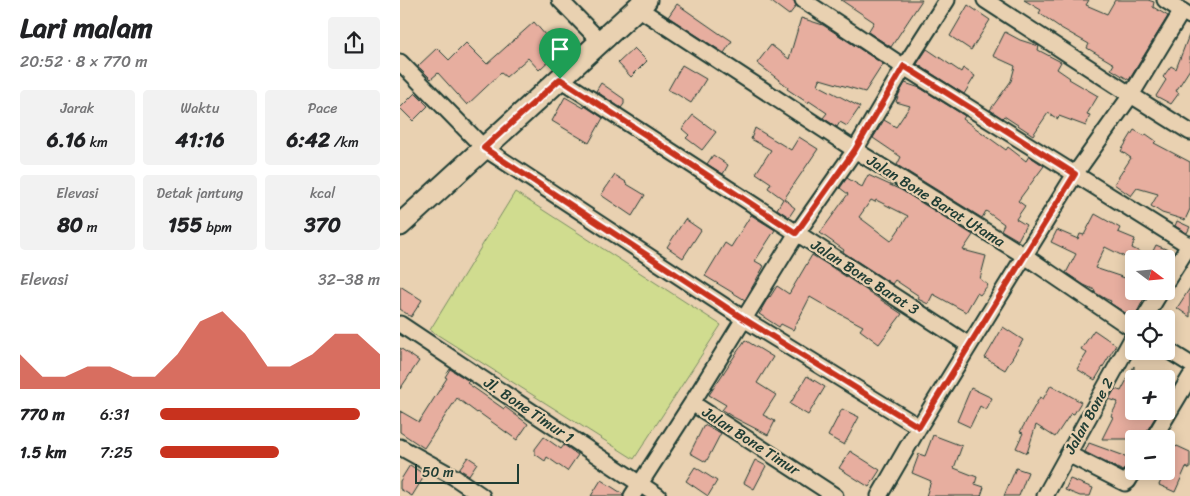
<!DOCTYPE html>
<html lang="id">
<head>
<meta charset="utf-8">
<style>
	:root { --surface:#fff; --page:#f2f2f2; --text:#202124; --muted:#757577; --accent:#c8321e }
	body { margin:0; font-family:Sriracha,sans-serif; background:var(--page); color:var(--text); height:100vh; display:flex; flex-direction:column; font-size:19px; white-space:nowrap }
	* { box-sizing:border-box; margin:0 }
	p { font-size:16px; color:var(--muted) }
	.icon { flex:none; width:28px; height:28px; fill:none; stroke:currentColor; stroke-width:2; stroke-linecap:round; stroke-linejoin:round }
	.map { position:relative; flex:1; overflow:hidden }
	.drawer { display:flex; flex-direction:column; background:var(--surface); width:400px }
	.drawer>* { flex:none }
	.needle { width:32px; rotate:106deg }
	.buttons { position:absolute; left:725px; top:250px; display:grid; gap:10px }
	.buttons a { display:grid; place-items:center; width:50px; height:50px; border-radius:5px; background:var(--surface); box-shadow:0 2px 12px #0003; font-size:25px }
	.scale { position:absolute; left:15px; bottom:12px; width:104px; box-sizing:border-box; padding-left:5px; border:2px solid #1f3d34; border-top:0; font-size:14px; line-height:18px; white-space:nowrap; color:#1f3d34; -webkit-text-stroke:4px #e9d1b1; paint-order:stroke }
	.pin { position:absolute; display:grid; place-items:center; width:42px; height:42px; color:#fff; margin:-51px -21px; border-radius:50% 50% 50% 0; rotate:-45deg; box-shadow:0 0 5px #0007 }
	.pin .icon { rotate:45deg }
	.round { display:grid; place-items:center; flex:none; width:52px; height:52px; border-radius:5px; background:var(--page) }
	.overview { display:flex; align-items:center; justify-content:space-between; height:85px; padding:0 20px }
	h1 { font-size:28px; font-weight:800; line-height:38px }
	.stats { display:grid; grid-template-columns:repeat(3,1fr); gap:8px; height:85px; padding:5px 20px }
	.stats div { display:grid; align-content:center; border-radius:5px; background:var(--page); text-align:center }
	.stats b { font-size:21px; font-weight:800 }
	.stats small { font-size:14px; font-weight:400 }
	.stats p { font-size:14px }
	.chart { height:140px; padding:10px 20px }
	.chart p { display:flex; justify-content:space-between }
	.chart svg { width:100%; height:90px; margin-top:5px; fill:var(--accent); opacity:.7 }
	ul { padding:0 20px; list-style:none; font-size:16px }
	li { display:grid; grid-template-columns:80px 60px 1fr; align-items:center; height:38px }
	li i { height:12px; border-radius:6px; background:var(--accent) }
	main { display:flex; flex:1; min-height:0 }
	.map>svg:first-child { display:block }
	.green { fill:#d0dc8f; stroke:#788c62 }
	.building { fill:#e7ae9f; stroke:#1f3d34; fill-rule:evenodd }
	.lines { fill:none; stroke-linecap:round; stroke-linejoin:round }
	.minor-casing { stroke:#1f3d34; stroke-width:19 }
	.secondary-casing { stroke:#1f3d34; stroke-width:25 }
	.minor { stroke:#e9d1b1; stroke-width:15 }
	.secondary { stroke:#e9d1b1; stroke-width:21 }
	.route-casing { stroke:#fff; stroke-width:10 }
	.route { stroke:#c8321e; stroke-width:6 }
	.labels { text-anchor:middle; stroke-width:4.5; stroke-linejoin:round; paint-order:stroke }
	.street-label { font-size:15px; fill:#1f3d34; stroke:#e9d1b1 }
</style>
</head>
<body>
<main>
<section class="drawer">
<div class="overview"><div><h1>Lari malam</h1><p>20:52 · 8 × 770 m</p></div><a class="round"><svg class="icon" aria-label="share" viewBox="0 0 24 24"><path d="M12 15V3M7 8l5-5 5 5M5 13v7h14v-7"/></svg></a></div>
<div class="stats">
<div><p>Jarak</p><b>6.16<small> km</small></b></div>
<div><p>Waktu</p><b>41:16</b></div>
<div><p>Pace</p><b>6:42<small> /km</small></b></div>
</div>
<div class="stats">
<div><p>Elevasi</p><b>80<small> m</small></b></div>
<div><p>Detak jantung</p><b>155<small> bpm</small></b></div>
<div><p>kcal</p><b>370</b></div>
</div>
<div class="chart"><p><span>Elevasi</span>32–38 m</p>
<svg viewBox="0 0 160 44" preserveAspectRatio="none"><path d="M0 44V27L10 38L20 38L30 33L40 33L50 38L60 38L70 27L80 11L90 6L100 17L110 33L120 33L130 27L140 17L150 17L160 27V44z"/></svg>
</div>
<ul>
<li><b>770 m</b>6:31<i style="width:91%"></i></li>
<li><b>1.5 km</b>7:25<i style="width:54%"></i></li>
</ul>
</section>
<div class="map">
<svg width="790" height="496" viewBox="0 0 790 496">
	<rect width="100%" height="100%" fill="#e9d1b1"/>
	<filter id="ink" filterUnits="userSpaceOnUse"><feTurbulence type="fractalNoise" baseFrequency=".02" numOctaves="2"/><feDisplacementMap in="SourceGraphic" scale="10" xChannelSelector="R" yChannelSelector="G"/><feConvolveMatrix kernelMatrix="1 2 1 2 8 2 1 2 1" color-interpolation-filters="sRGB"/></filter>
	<g filter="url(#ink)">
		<path class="green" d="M115 192 321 325 234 459 30 330Z"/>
		<path class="building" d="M369 0H394L396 6 389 15Z
			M441 0H522L491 47 468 32 474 22Z
			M624 0H689L686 5 707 14 715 0H748L754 2 753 7 768 16 729 80 711 69 714 64 687 48 689 44 661 28 639 13 641 10Z
			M277 4 323 36V35L332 41 324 53 268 17Z
			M568 5 590 20 571 50 550 36Z
			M401 18 423 25 483 64 465 92 420 79 418 85 460 107 447 126 440 122 437 127 423 118 427 113 409 101 408 103 387 89 388 87 357 63 371 45 389 59Z
			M134 22 159 51 139 70 128 58 106 77 101 73 67 105 38 73 31 79 18 66 37 48 49 60 66 43 87 64Z
			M605 32 620 40 639 46 638 50 661 62 657 69 670 78 669 79 698 96 687 114 690 115 686 126 659 116 658 119 648 113 633 135 604 116 602 118 590 110 611 81 615 66 593 56Z
			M789 35 790 36V69L776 91 779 93 771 104 756 96 766 80 763 77 771 66 776 69Z
			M234 48 247 61 231 77 218 63Z
			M527 49 561 72 563 68 575 76 564 94 517 64Z
			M282 65 306 79 291 103 275 93 268 90Z
			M201 83 224 99V104L221 108 196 91Z
			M505 83 520 88 565 116 563 119 606 150 608 147 626 161 629 156 644 166 618 201 625 206 616 219 626 225 618 240 601 230 604 224 586 211 582 218 497 165 501 157 473 138 484 120 496 127 510 106 496 102 499 94Z
			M15 93 28 106 13 121 0 108Z
			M165 97 184 108 185 106 203 118 189 143 152 121Z
			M293 115 316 132 302 150 286 138 289 135 282 129Z
			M355 128 391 150 399 137 418 149 384 199 391 204V205L395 208 389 217 377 209 383 199 368 188 371 183 356 173 371 150 351 139Z
			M734 130 745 136 746 134 756 141 754 143 790 162V209L785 220 762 213 751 206 758 194 737 188 731 196 714 184 731 158 721 151Z
			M313 155 328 165 323 174 307 164Z
			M215 175 226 182 225 183 245 195 232 216 201 195Z
			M468 175 501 190 573 235 563 250 586 256 580 279 588 285 580 295 577 293 566 312 533 294 528 304 518 299 519 296 495 280 492 284 443 252 444 250 420 233 448 194 440 188 447 178 462 187ZM471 200 475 202 476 200 508 216 491 241 459 217Z
			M695 214 720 228 718 232 735 239 732 248 750 257 756 245 768 250 764 259H729L705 247 695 268 734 281V291H748L736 314 735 319 710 303 711 301 706 299 694 292 695 290 684 285 666 273 676 254 651 242 657 230 678 239 680 234 684 235Z
			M351 215 375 230 355 261 364 266 345 300 305 276 325 243 331 247Z
			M285 219 301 230 283 258 267 247Z
			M777 221 790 227 787 233 775 226Z
			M412 255 433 268 502 314 479 344 460 330 463 326 429 308 410 297 393 330 381 324 379 327 359 314 362 310H361L369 296 370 297 377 286 389 294Z
			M0 286 22 300 11 317 0 309Z
			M790 288V317L777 308Z
			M603 327 623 340 605 370 585 358Z
			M694 330 716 345 695 380 677 369 687 353 681 349Z
			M345 340 373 357 357 383 376 395 363 415 375 421 368 435 333 417 322 410 326 405 309 395Z
			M0 348 19 361 0 389Z
			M734 366V411H759L745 434 744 439H702L713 417 711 416 718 402 709 399 715 389 721 391Z
			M50 369 69 381 67 383 104 409 105 407 128 424 117 440 78 412 77 413 57 398 24 448 0 432V411L19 422 47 378 45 377Z
			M407 376 425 387 408 415 390 404Z
			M651 385 681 402 674 414 671 413 655 437 636 425 627 453 616 448 623 433 620 432 640 397 643 399Z
			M571 388 592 398 586 410 580 406 570 427 557 421Z
			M442 409 459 417 444 445 428 436Z
			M304 425 321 433 306 462 290 453Z
			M533 435 562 446 554 468 577 477 575 484 584 487 581 496H526L531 481 512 473 519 454 525 456Z
			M144 437 161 449 164 445 178 455 167 471 147 457 145 461 135 454V449Z
			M689 443 733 459 732 462 726 466 723 471 685 452Z
			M766 444 776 447 777 446 790 452V469L786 467 775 492 759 485 765 471H766Z
			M450 451 480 470 469 487 439 468Z
			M68 457 77 463 69 475 59 469Z
			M355 460 366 466 354 489 344 483Z
			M10 465 25 475 12 496 0 489V481Z
			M295 467 317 481 308 496 286 481Z
			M616 468 628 472 619 496H604Z
			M670 479 693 488 690 496H680L665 490Z
			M201 480 223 494V496H191Z"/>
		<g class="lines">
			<defs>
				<path id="minor" d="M160 0 200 41
					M403 0 504 67 790 246
					M585 0 731 95 790 132
					M765 0 790 16
					M238 8 455 150 625 256 734 330
					M0 62 84 148 344 319 519 427
					M160 79 569 345
					M766 282 790 244
					M744 319 761 291
					M0 324 258 496
					M766 349 790 364
					M292 403 435 496
					M753 439 790 377
					M0 447 54 477 82 496
					M668 454 725 483 728 481 734 471
					M232 496 292 403 397 233 455 150 504 67 547 0
					M479 496 519 427 675 174 731 95 782 11
					M645 496 734 335"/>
				<path id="secondary" d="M0 225 246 0"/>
			</defs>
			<use href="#minor" class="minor-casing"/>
			<use href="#secondary" class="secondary-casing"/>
			<use href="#minor" class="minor"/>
			<use href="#secondary" class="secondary"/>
		</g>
	</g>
	<g class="lines" filter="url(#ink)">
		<defs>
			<path id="route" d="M504 66 675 174 519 427 344 319 84 148 160 79 396 233 455 150Z"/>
		</defs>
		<use href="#route" class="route-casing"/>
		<use href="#route" class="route"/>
	</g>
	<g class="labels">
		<g class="street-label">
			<text transform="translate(536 201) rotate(32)" y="5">Jalan Bone Barat Utama</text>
			<text transform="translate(465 277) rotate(33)" y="5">Jalan Bone Barat 3</text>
			<text transform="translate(129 410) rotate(34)" y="5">Jl. Bone Timur 1</text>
			<text transform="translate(689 416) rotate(-61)" y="5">Jalan Bone 2</text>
			<text transform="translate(351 441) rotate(33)" y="5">Jalan Bone Timur</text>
		</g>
	</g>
</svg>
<div class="buttons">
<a><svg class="needle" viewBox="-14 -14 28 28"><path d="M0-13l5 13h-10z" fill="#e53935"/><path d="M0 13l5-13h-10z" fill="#757577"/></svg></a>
<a><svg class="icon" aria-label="locate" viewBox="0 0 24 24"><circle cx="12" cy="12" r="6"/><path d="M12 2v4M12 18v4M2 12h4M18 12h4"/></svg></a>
<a>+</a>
<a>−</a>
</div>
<div class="scale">50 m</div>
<div class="pin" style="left:160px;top:79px;background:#1e9e55"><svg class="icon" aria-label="arrive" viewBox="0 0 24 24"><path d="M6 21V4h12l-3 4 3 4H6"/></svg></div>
</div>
</main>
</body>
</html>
